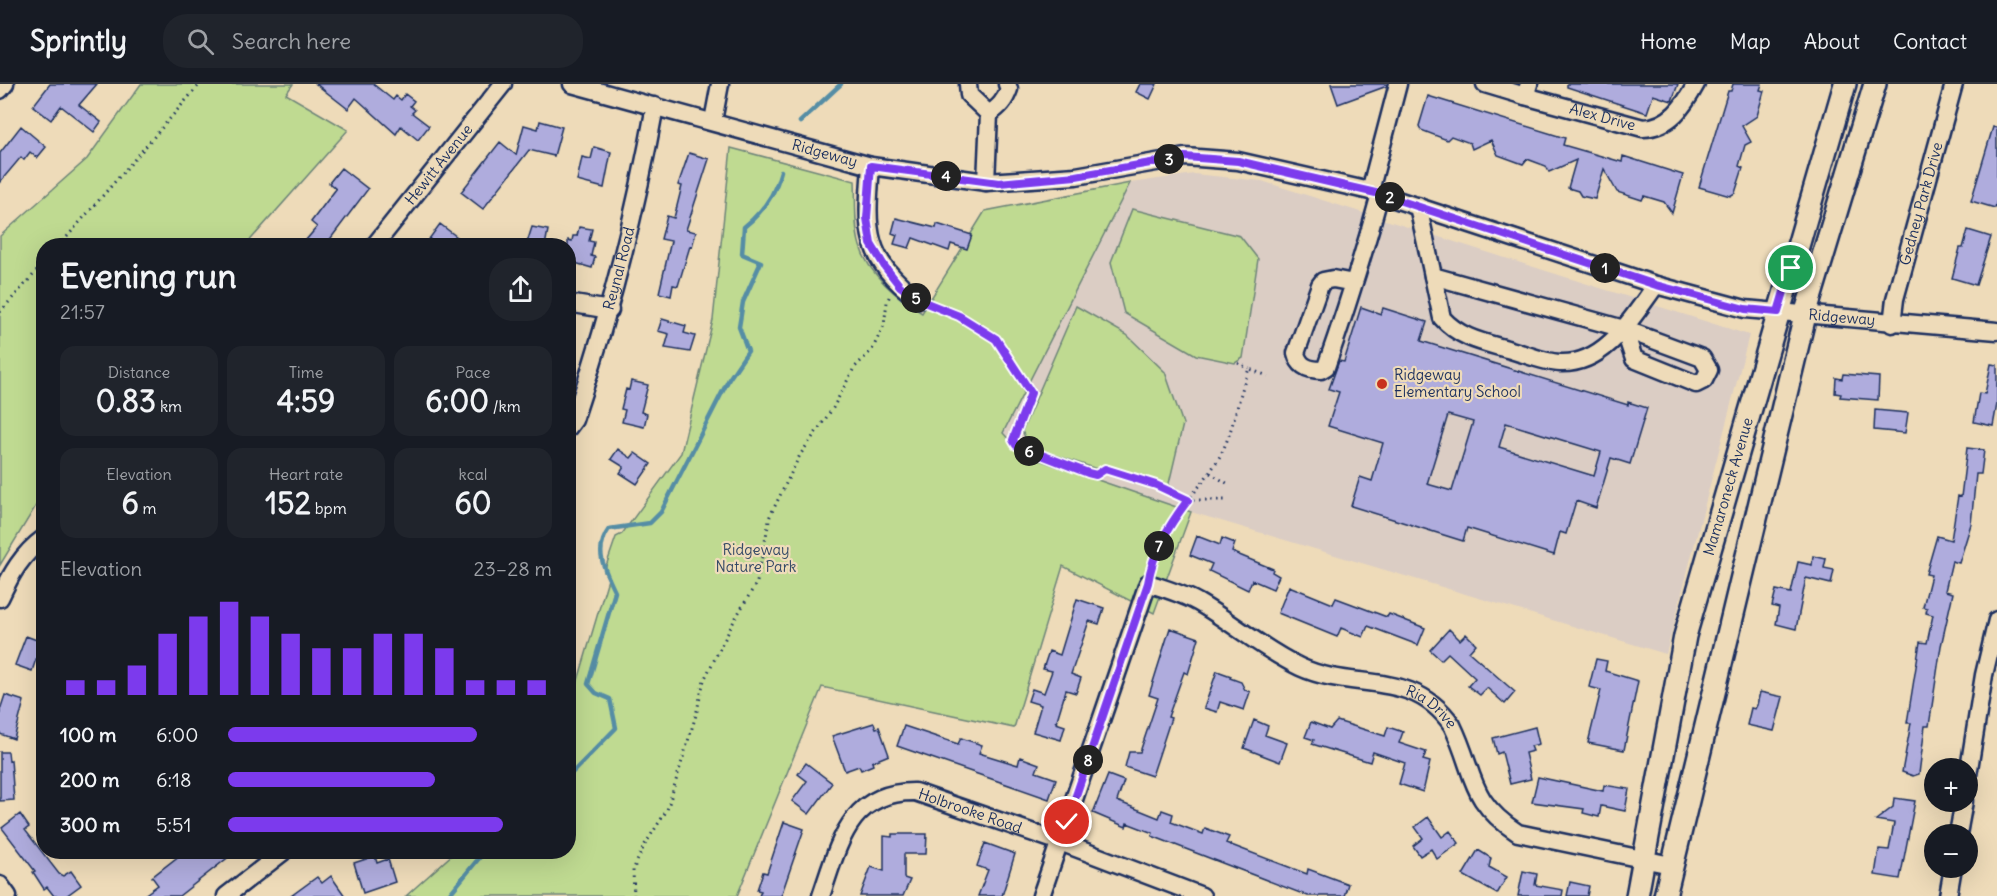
<!DOCTYPE html>
<html lang="en">
<head>
<meta charset="utf-8">
<style>
	:root { --surface:#171b24; --page:#20242c; --text:#f1f3f6; --muted:#9ea1a6; --line:#363941; --accent:#7c3aed }
	body { margin:0; font-family:Delius,sans-serif; background:var(--page); color:var(--text); height:100vh; display:flex; flex-direction:column; font-size:22px; white-space:nowrap }
	* { box-sizing:border-box; margin:0 }
	p { font-size:20px; color:var(--muted) }
	.icon { flex:none; width:33px; height:33px; fill:none; stroke:currentColor; stroke-width:2; stroke-linecap:round; stroke-linejoin:round }
	.map { position:relative; flex:1; overflow:hidden }
	.details { position:absolute; left:36px; top:154px; width:540px; height:621px; display:flex; flex-direction:column; background:var(--surface); border-radius:24px; box-shadow:0 6px 24px #0002 }
	.details>* { flex:none }
	.tools { position:absolute; left:1924px; top:674px; display:grid; gap:12px }
	.tools a { display:grid; place-items:center; width:54px; height:54px; border-radius:50%; background:var(--surface); box-shadow:0 6px 24px #0002; font-size:30px }
	.pin { position:absolute; display:grid; place-items:center; width:51px; height:51px; color:#fff; margin:-26px; border:3px solid #fff; border-radius:50%; box-shadow:0 2px 6px #0007 }
	.km { position:absolute; width:30px; height:30px; margin:-15px; border-radius:50%; background:#222; color:#fff; font-size:16px; line-height:30px; text-align:center }
	.round { display:grid; place-items:center; flex:none; width:63px; height:63px; border-radius:24px; background:var(--page) }
	.summary { display:flex; align-items:center; justify-content:space-between; height:102px; padding:0 24px }
	h1 { font-size:33px; font-weight:700; line-height:45px }
	.metrics { display:grid; grid-template-columns:repeat(3,1fr); gap:9px; height:102px; padding:6px 24px }
	.metrics div { display:grid; align-content:center; border-radius:15px; background:var(--page); text-align:center }
	.metrics b { font-size:30px; font-weight:700 }
	.metrics small { font-size:16px; font-weight:400 }
	.metrics p { font-size:16px }
	.chart { height:168px; padding:12px 24px }
	.chart p { display:flex; justify-content:space-between }
	.chart svg { width:100%; height:108px; margin-top:6px; stroke:var(--accent); stroke-width:6 }
	ul { padding:0 24px; list-style:none; font-size:20px }
	li { display:grid; grid-template-columns:96px 72px 1fr; align-items:center; height:45px }
	li i { height:15px; border-radius:8px; background:var(--accent) }
	header { display:flex; align-items:center; gap:36px; box-sizing:border-box; height:84px; padding:0 30px; background:var(--surface); border-bottom:2px solid var(--line) }
	header strong { font-size:28px }
	nav { display:flex; gap:33px; margin-inline-start:auto; font-size:21px }
	.search { width:420px; height:54px; background:var(--page); display:flex; align-items:center; gap:15px; box-sizing:border-box; padding:0 21px; border-radius:24px; color:var(--muted); font-size:22px }
	.map>svg:first-child { display:block }
	.built { fill:#dbcdc4 }
	.green { fill:#bfda91; stroke:#6d8478; stroke-width:1.5 }
	.lines { fill:none; stroke-linecap:round; stroke-linejoin:round }
	.stream { stroke:#558da5; stroke-width:4.5 }
	.building { fill:#afacdd; stroke:#1b2f5e; stroke-width:1.5; fill-rule:evenodd }
	.minor-casing { stroke:#1b2f5e; stroke-width:21 }
	.major-casing { stroke:#1b2f5e; stroke-width:26 }
	.path { stroke:#1b2f5e; stroke-width:3; stroke-dasharray:1.5 4.5; stroke-linecap:butt }
	.minor { stroke:#eedbb9; stroke-width:16 }
	.major { stroke:#eedbb9; stroke-width:21 }
	.route-casing { stroke:#fff; stroke-width:12 }
	.route { stroke:#7c3aed; stroke-width:8 }
	.poi-dot { fill:#c8321e; stroke:#eedbb9; stroke-width:2 }
	.labels { text-anchor:middle; stroke-width:4.5; stroke-linejoin:round; paint-order:stroke }
	.street-label { font-size:15px; fill:#1b2f5e; stroke:#eedbb9 }
	.poi-label { font-size:15px; fill:#1b2f5e; stroke:#eedbb9; text-anchor:start }
	.park-label { font-size:15px; fill:#344966; stroke:#eedbb9 }
</style>
</head>
<body>
<header>
<strong>Sprintly</strong>
<div class="search"><svg class="icon" aria-label="search" viewBox="0 0 24 24"><circle cx="10" cy="10" r="6"/><path d="M15 15l6 6"/></svg>Search here</div>
<nav><a>Home</a><a>Map</a><a>About</a><a>Contact</a></nav>
</header>
<div class="map">
<svg width="1997" height="812" viewBox="0 0 1997 812">
	<rect width="100%" height="100%" fill="#eedbb9"/>
	<filter id="ink" filterUnits="userSpaceOnUse"><feTurbulence type="fractalNoise" baseFrequency=".0167" numOctaves="2"/><feDisplacementMap in="SourceGraphic" scale="12" xChannelSelector="R" yChannelSelector="G"/><feConvolveMatrix kernelMatrix="1 2 1 2 8 2 1 2 1" color-interpolation-filters="sRGB"/></filter>
	<g filter="url(#ink)">
		<path class="built" d="M1194 90 1262 97 1749 251 1666 570 1191 428 1022 370 1003 349 1130 99Z"/>
		<path class="green" d="M141 0H293L286 10 348 46 245 162H44L43 410 0 481V152L87 75Z
			M731 64 855 97C856 117 854 143 860 162 868 190 899 215 922 229L985 127 1130 99 1003 349 1022 370 1191 428 1154 529 1063 482 1014 644 822 603 737 812H406L455 768H568L569 627 608 495 604 488 616 453 622 450 681 369 713 236Z
			M1132 125 1240 152 1258 175 1243 274 1235 279 1196 271 1124 229 1111 178Z
			M1076 222 1127 251 1165 288 1183 340 1167 408 1030 363 1022 347Z"/>
		<g class="lines">
			<path class="stream" d="M800 38 841 0
				M568 693 616 644 610 615 596 609 588 600 615 508C605 486 593 467 609 445L650 439 661 428 729 295 748 267 739 243 743 218 761 178 742 170 744 143C763 128 775 111 781 87
				M448 812 484 768"/>
		</g>
		<path class="building" d="M50 0H97L79 21 101 38 94 48 61 22 51 36 33 22Z
			M316 0H373L393 16 396 12 401 16 405 10 414 17 410 22 415 26 412 29 429 42 418 56 401 42 396 50 356 14 348 25Z
			M1140 0H1157L1150 15 1136 8Z
			M1331 0H1386L1387 2 1338 20Z
			M1567 0H1678L1672 17 1653 11 1647 29 1567 3Z
			M1733 0H1762L1760 6 1764 7 1757 32 1742 42 1751 58 1745 61 1739 82 1743 84 1735 109 1730 112 1699 103 1728 7H1731Z
			M1428 12 1565 54 1563 61 1622 78 1623 72 1683 91 1672 129 1664 118 1644 112 1642 116 1617 108 1604 85 1595 115 1581 112 1578 107 1568 104 1576 76 1549 88 1546 82 1527 75 1523 80 1498 71 1491 56 1472 65 1470 59 1451 52 1447 56 1421 46 1419 42Z
			M540 37 562 43 554 72 529 66 483 125 461 108 500 58 516 71 524 41 538 45Z
			M21 42 46 63 37 74 30 68 24 76 21 73 0 98V69Z
			M1993 43 1997 44V116L1995 124 1971 117Z
			M594 63 611 68 604 104 577 97 582 73 591 75Z
			M689 69 709 75 686 146 696 148 692 163 690 162 678 202 673 201 671 212 659 209 671 157 661 155 667 132 674 134 682 102 678 101Z
			M341 84 368 105 325 162H314L306 156 317 143 311 138 336 105 329 99Z
			M896 134 936 144 937 140 972 151 967 165 951 160 949 167 913 154 909 164 894 160 897 151 892 149Z
			M440 140 469 162H439L429 155Z
			M532 143 548 146 545 162H526Z
			M579 143 592 145 589 157 594 158 591 172 595 173 592 184 568 177V156L572 157 573 152H577Z
			M1968 146 1991 153 1976 201 1952 194 1960 164H1963Z
			M1361 223 1381 230 1383 224 1427 238 1421 257 1628 321V318L1647 324 1630 380 1611 374 1596 424 1576 417 1566 450 1560 448 1554 471 1467 444 1463 457 1351 422 1360 393 1372 397 1383 359 1328 342 1339 308 1329 305 1339 277 1344 278ZM1448 331 1473 338 1452 407 1427 400ZM1506 339 1601 368 1594 392 1499 363Z
			M662 235 686 242 684 249 695 252 690 268 665 264 669 250 658 247Z
			M1991 280 1997 281V320L1993 342 1974 338 1979 309 1985 310Z
			M1843 290 1879 293 1878 316 1840 313 1841 310 1835 309 1836 294 1842 295Z
			M631 297 648 301 641 328 647 330 644 343 622 338 625 326 621 325 626 305 629 306Z
			M1875 326 1908 329 1905 349 1874 346Z
			M1967 364 1984 366 1981 390H1976L1971 440 1959 479 1952 477 1945 507 1953 509 1941 562 1929 642H1925L1919 690 1913 692 1902 688 1911 639H1907L1920 558 1927 559 1933 531 1926 529 1927 524 1923 523 1931 491 1926 490 1937 452 1951 456 1958 412 1961 413Z
			M618 365 631 374 635 369 651 380 637 400 620 389 624 383 611 375Z
			M1197 452 1220 461 1222 454 1235 459 1232 468 1273 485 1272 488 1279 492 1273 505 1252 496 1248 506 1209 487 1212 480 1190 471Z
			M1813 472 1826 475 1824 484 1834 486 1831 500 1806 494 1796 545 1776 540 1779 524 1772 522 1776 506 1791 509 1798 478 1812 481Z
			M1289 502 1333 520 1336 514 1387 533 1389 530 1425 544 1418 561 1368 542 1363 553 1341 544 1337 553 1278 529Z
			M1077 515 1104 524 1099 540 1089 537 1082 558 1071 590 1081 594 1076 609 1066 606 1056 639 1065 642 1061 656 1033 648 1041 621 1028 617 1032 605 1044 609 1052 587 1043 585 1049 567 1060 571Z
			M1170 544 1199 554 1188 590 1184 588 1168 633 1171 634 1152 692 1125 683 1129 668H1140L1158 614 1149 611Z
			M1449 545 1460 556 1466 550 1476 560 1469 568 1515 608 1505 620 1487 604 1480 611 1468 602 1475 594 1448 569 1441 576 1430 566Z
			M26 552 42 558 32 587 15 581Z
			M1596 575 1607 577 1605 587 1638 597 1624 666 1588 659 1601 606 1589 603Z
			M1217 587 1231 592 1230 594 1241 598 1245 606 1250 608 1244 626 1220 618 1217 628 1204 624Z
			M1760 608 1783 613 1774 647 1747 641 1751 624 1755 625 1757 621Z
			M5 611 24 617 14 655 0 650V626Z
			M1254 636 1268 642 1265 651 1287 659 1280 678 1244 664Z
			M1337 637 1385 652 1388 643 1403 648 1399 659 1426 668 1423 676 1430 678 1423 708 1399 700 1405 679 1373 668 1370 678 1312 660 1314 656 1305 653 1311 638 1330 645Z
			M874 639 876 644 879 643 889 671 872 678 873 681 861 686 859 682 845 687 832 652Z
			M904 642 958 660 961 654 982 661 979 669 1018 681 1020 673 1039 680 1036 688 1056 695 1049 715 897 662Z
			M1535 643 1539 660 1531 662 1533 667 1525 669 1531 695 1510 700 1502 668 1497 670 1493 654Z
			M0 668H8L9 677 11 676 14 716 0 717Z
			M806 679 832 699 809 730 792 717 807 697 798 690Z
			M1108 691 1124 697 1117 717 1159 734 1162 726 1173 730 1171 738 1203 750 1205 744 1229 753 1226 759 1307 790 1308 785 1348 800 1344 812H1308L1152 752 1153 749 1127 739 1126 743 1093 729Z
			M1538 693 1603 707 1604 701 1629 705 1625 727 1601 722 1599 733 1583 729 1584 725 1532 718Z
			M1894 714 1915 717 1900 795 1875 791 1879 765 1889 766 1894 739 1876 736 1893 723Z
			M20 730 29 743 25 746 59 790 63 792 71 787 81 801 66 812H54L47 803 44 805 33 788 35 787 2 744Z
			M1428 733 1442 753 1450 747 1459 759 1437 775 1431 765 1420 772 1413 762 1423 754 1415 743Z
			M784 738 804 745 781 812H759L761 807 757 806 763 788 767 789Z
			M892 750H927L926 770H904V794L910 796 903 812H860L871 783 884 787V752L892 753Z
			M985 759 1015 770 1002 812H978L988 786 977 782Z
			M1478 766 1491 774 1489 783 1507 793 1497 810 1463 791Z
			M184 768H235L179 812H143L158 801 152 793Z
			M375 772 377 779 388 775 395 798 363 809 354 779Z
			M1523 787 1537 790 1535 801 1563 806 1562 812H1518Z
			M331 792 345 812H291L317 793 322 799Z
			M1570 798 1589 802 1587 812H1567Z"/>
		<g class="lines">
			<defs>
				<g id="minor">
					<path id="s1" d="M572 0 871 82 986 98 1076 92 1185 73 1238 77 1370 107 1656 201 1745 225 1997 247"/>
					<path d="M968 0 969 11 989 30"/>
					<path d="M1485 0 1525 12"/>
					<path id="s2" d="M1529 0 1525 12 1643 44C1670 43 1684 22 1696 0"/>
					<path d="M0 6 5 0"/>
					<path d="M989 30C999 23 1005 17 1009 5L1007 0"/>
					<path d="M713 37 720 0"/>
					<path d="M871 82C866 146 863 174 919 216"/>
					<path d="M986 98 989 30"/>
					<path d="M1370 107 1398 0"/>
					<path d="M1418 122 1442 234C1460 254 1482 258 1507 265 1523 269 1543 278 1560 279 1606 281 1633 232 1656 201"/>
					<path id="s3" d="M374 162 503 0"/>
					<path d="M1433 192 1624 245 1702 274 1709 286 1704 296 1696 300 1634 275 1624 245"/>
					<path d="M1354 199 1333 195 1323 197 1320 201 1296 269C1299 282 1308 286 1321 286L1326 283C1346 226 1364 169 1380 110"/>
					<path d="M568 219 610 226"/>
					<path id="s4" d="M1892 240 1895 215 1954 0"/>
					<path id="s5" d="M568 344 574 336C609 232 636 129 655 22"/>
					<path d="M0 514C11 490 22 470 44 454"/>
					<path d="M1968 691 1984 591 1997 536"/>
					<path d="M1958 750 1964 717"/>
					<path d="M0 801 8 812"/>
					<path d="M226 812 283 768"/>
					<path id="s6" d="M821 812C839 760 849 707 915 708L1060 758 1202 812"/>
					<path id="s7" d="M1041 812 1148 499C1165 505 1184 510 1199 519 1233 539 1264 566 1300 583 1354 608 1413 584 1452 641 1476 690 1467 716 1518 749L1671 781"/>
					<path d="M1948 812 1953 783"/>
				</g>
				<g id="major">
					<path id="s8" d="M1637 812 1685 552 1845 0"/>
					<path d="M1665 812 1805 231 1875 0"/>
				</g>
			</defs>
			<use href="#minor" class="minor-casing"/>
			<use href="#major" class="major-casing"/>
			<path class="path" d="M59 162 200 0
				M932 220C947 225 988 246 998 257 1011 272 1021 292 1031 309L1013 356 1016 361 1088 389 1096 391 1105 385 1156 401 1188 416H1225
				M0 228 44 179
				M1238 279 1249 285
				M1210 389 1230 401
				M1150 485C1159 440 1199 410 1220 372 1234 346 1238 313 1249 285L1268 292
				M634 812 633 786 644 762 667 726 696 631 704 596 735 535 757 498 770 432 800 371 833 324 854 284 872 266 884 241 887 218 890 211"/>
			<use href="#minor" class="minor"/>
			<use href="#major" class="major"/>
		</g>
	</g>
	<g class="lines" filter="url(#ink)">
		<defs>
			<path id="route" d="M1067 738 1148 499C1153 467 1169 441 1188 416L1156 401 1105 385 1096 391 1088 389 1016 361 1013 356 1031 309 996 255 959 232 919 216 900 202 885 183 871 160 867 134 871 82 999 99 1076 92 1185 73 1238 77 1380 110 1656 201 1745 225 1778 228 1791 184"/>
		</defs>
		<use href="#route" class="route-casing"/>
		<use href="#route" class="route"/>
	</g>
	<circle class="poi-dot" cx="1382" cy="300" r="6"/>
	<g class="labels">
		<g class="street-label">
			<text dy="5" stroke="none"><textPath href="#s2" startOffset="93">Alex Drive</textPath></text>
			<text dy="5" stroke="none"><textPath href="#s1" startOffset="262">Ridgeway</textPath></text>
			<text dy="5" stroke="none"><textPath href="#s3" startOffset="104">Hewitt Avenue</textPath></text>
			<text dy="5" stroke="none"><textPath href="#s4" startOffset="124">Gedney Park Drive</textPath></text>
			<text dy="5" stroke="none"><textPath href="#s5" startOffset="168">Reynal Road</textPath></text>
			<text dy="5" stroke="none"><textPath href="#s1" startOffset="1306">Ridgeway</textPath></text>
			<text dy="5" stroke="none"><textPath href="#s8" startOffset="420">Mamaroneck Avenue</textPath></text>
			<text dy="5" stroke="none"><textPath href="#s7" startOffset="645">Ria Drive</textPath></text>
			<text dy="5" stroke="none"><textPath href="#s6" startOffset="212">Holbrooke Road</textPath></text>
		</g>
		<g class="poi-label">
			<text x="1394" y="296">Ridgeway<tspan x="1394" dy="17">Elementary School</tspan></text>
		</g>
		<g class="park-label">
			<text x="756" y="471">Ridgeway<tspan x="756" dy="17">Nature Park</tspan></text>
		</g>
	</g>
</svg>
<div class="tools">
<a>+</a>
<a>−</a>
</div>
<div class="pin" style="left:1791px;top:184px;background:#1e9e55"><svg class="icon" aria-label="arrive" viewBox="0 0 24 24"><path d="M6 21V4h12l-3 4 3 4H6"/></svg></div>
<div class="pin" style="left:1067px;top:738px;background:#d93025"><svg class="icon" aria-label="check" viewBox="0 0 24 24"><path d="M5 12l5 5 9-10"/></svg></div>
<b class="km" style="left:1605px;top:184px">1</b>
<b class="km" style="left:1390px;top:113px">2</b>
<b class="km" style="left:1169px;top:75px">3</b>
<b class="km" style="left:946px;top:92px">4</b>
<b class="km" style="left:916px;top:214px">5</b>
<b class="km" style="left:1029px;top:367px">6</b>
<b class="km" style="left:1159px;top:462px">7</b>
<b class="km" style="left:1088px;top:676px">8</b>
<section class="details">
<div class="summary"><div><h1>Evening run</h1><p>21:57</p></div><a class="round"><svg class="icon" aria-label="share" viewBox="0 0 24 24"><path d="M12 15V3M7 8l5-5 5 5M5 13v7h14v-7"/></svg></a></div>
<div class="metrics">
<div><p>Distance</p><b>0.83<small> km</small></b></div>
<div><p>Time</p><b>4:59</b></div>
<div><p>Pace</p><b>6:00<small> /km</small></b></div>
</div>
<div class="metrics">
<div><p>Elevation</p><b>6<small> m</small></b></div>
<div><p>Heart rate</p><b>152<small> bpm</small></b></div>
<div><p>kcal</p><b>60</b></div>
</div>
<div class="chart"><p><span>Elevation</span>23–28 m</p>
<svg viewBox="0 0 160 44" preserveAspectRatio="none"><path d="M5 44V38M15 44V38M25 44V32M35 44V19M45 44V12M55 44V6M65 44V12M75 44V19M85 44V25M95 44V25M105 44V19M115 44V19M125 44V25M135 44V38M145 44V38M155 44V38"/></svg>
</div>
<ul>
<li><b>100 m</b>6:00<i style="width:77%"></i></li>
<li><b>200 m</b>6:18<i style="width:64%"></i></li>
<li><b>300 m</b>5:51<i style="width:85%"></i></li>
</ul>
</section>
</div>
</body>
</html>
